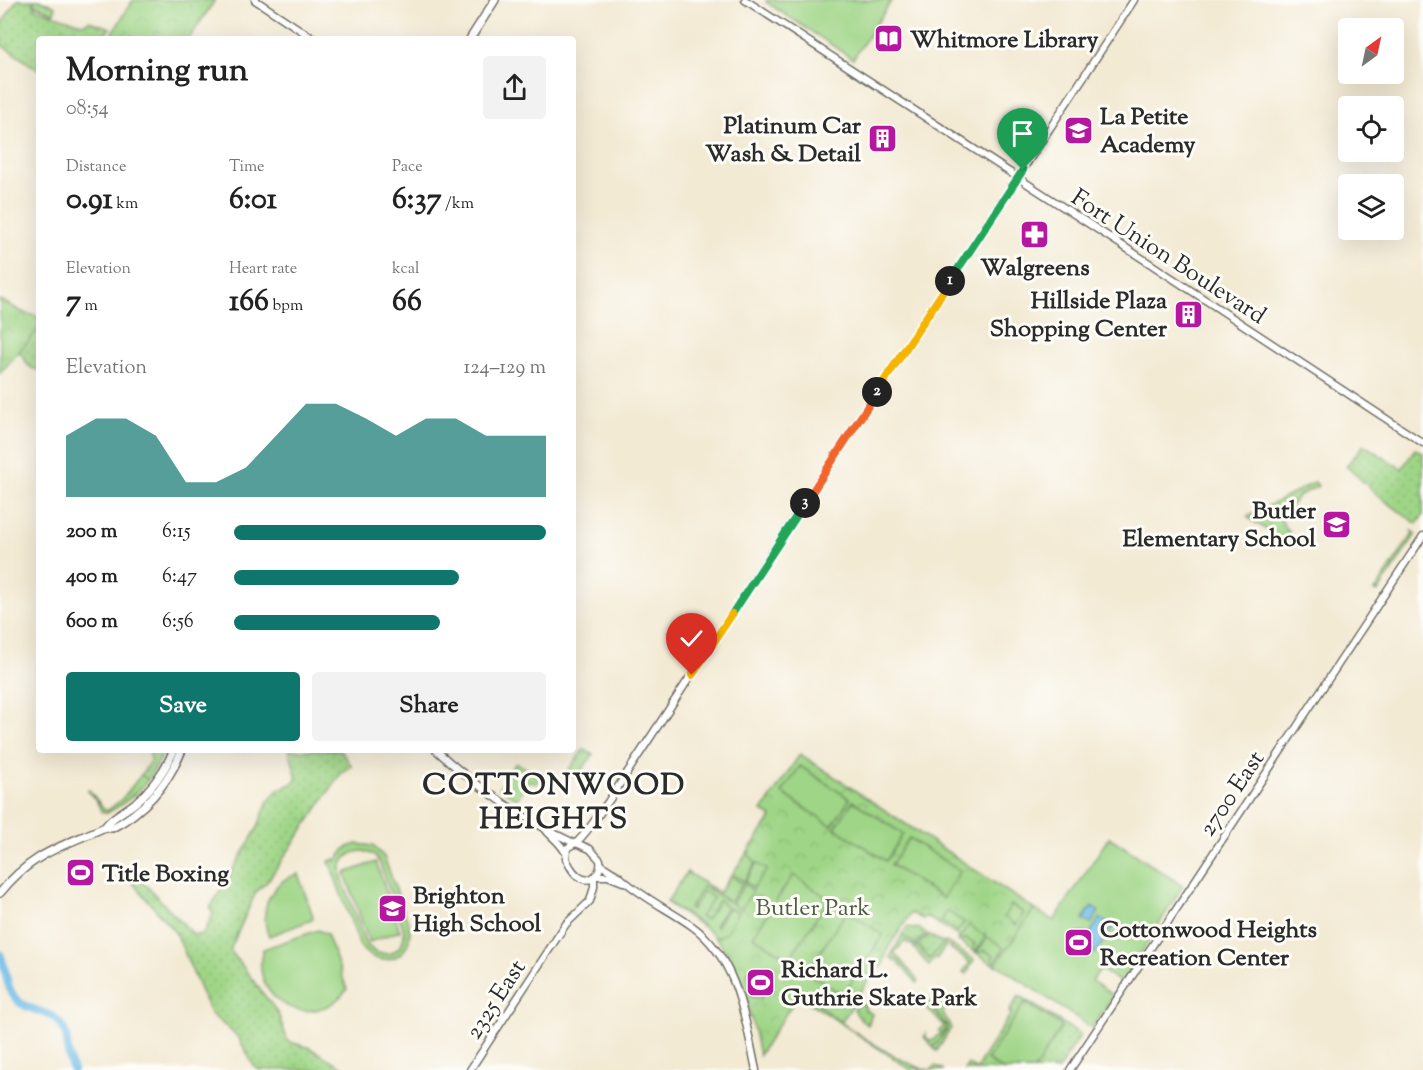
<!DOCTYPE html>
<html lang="en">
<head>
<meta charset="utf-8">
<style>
	:root { --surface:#fff; --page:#f2f2f2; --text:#222; --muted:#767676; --accent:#0f766e }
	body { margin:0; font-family:"Sorts Mill Goudy",serif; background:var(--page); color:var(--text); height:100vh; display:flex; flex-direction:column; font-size:22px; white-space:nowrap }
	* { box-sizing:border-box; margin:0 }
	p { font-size:20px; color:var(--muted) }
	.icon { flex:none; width:33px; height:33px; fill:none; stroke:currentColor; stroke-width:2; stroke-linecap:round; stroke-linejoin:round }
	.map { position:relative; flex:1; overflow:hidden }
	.sheet { position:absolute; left:36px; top:36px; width:540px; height:717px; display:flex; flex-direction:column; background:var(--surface); border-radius:6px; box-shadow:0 6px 24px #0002 }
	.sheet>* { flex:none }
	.needle { width:39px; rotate:33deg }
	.fabs { position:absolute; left:1338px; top:18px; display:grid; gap:12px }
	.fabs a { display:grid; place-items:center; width:66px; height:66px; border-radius:6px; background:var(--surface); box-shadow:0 6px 24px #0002; font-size:30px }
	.pin { position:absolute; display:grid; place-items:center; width:51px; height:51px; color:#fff; margin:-62px -26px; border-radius:50% 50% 50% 0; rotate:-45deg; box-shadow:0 0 6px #0007 }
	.pin .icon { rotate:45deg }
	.km { position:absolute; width:30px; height:30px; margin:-15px; border-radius:50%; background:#222; color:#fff; font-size:16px; line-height:30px; text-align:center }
	.round { display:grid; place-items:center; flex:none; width:63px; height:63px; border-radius:6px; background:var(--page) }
	.head { display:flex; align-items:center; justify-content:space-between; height:102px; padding:0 30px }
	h1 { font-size:33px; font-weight:700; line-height:45px }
	.metrics { display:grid; grid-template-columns:repeat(3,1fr); gap:9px; height:102px; padding:6px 30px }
	.metrics div { display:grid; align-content:center }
	.metrics b { font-size:30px; font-weight:700 }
	.metrics small { font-size:16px; font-weight:400 }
	.metrics p { font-size:16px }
	.chart { height:168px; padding:12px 30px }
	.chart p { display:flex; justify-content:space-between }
	.chart svg { width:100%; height:108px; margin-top:6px; fill:var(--accent); opacity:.7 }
	.button { display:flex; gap:12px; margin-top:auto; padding:12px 30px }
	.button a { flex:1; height:69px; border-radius:6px; background:var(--accent); color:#fff; font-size:24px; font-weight:700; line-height:69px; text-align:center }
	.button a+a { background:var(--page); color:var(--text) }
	ul { padding:0 30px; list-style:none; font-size:20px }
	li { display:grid; grid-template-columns:96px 72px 1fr; align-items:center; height:45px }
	li i { height:15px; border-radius:8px; background:var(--accent) }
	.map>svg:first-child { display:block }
	.grass { fill:url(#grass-dots); stroke:#658058; stroke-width:1.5 }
	.park { fill:url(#park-crowns); stroke:#658058; stroke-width:1.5 }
	.garden { fill:#9fd586; stroke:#658058; stroke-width:1.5; fill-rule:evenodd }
	.water { fill:#6cbbe7; stroke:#4c7389; stroke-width:1.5 }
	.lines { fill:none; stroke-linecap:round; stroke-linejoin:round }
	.river { stroke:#6cbbe7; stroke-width:8 }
	.secondary-casing { stroke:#716e66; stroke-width:9 }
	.primary-casing { stroke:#716e66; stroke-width:10 }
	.secondary { stroke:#fff; stroke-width:6 }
	.primary { stroke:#fff; stroke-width:7 }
	.split-1-casing { stroke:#fff; stroke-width:12 }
	.split-2-casing { stroke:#fff; stroke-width:12 }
	.split-3-casing { stroke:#fff; stroke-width:12 }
	.split-4-casing { stroke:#fff; stroke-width:12 }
	.split-5-casing { stroke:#fff; stroke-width:12 }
	.split-1 { stroke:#22a559; stroke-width:8 }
	.split-2 { stroke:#f5b400; stroke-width:8 }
	.split-3 { stroke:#f0652b; stroke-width:8 }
	.split-4 { stroke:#22a559; stroke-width:8 }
	.split-5 { stroke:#f5b400; stroke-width:8 }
	.labels { text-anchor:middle; stroke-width:6; stroke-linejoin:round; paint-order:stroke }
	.poi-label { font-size:24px; font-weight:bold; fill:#2b2b2b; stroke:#fdfcf7; text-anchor:start }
	.street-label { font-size:24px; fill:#2b2b2b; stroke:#fdfcf7 }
	.park-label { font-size:24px; fill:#4e5e46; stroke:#fdfcf7 }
	.district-label { font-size:30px; font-weight:bold; letter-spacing:1.5px; fill:#2b2b2b; stroke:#fdfcf7 }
</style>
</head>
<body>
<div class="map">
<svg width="1423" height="1070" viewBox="0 0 1423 1070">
	<defs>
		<pattern id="grass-dots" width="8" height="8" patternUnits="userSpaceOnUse" patternTransform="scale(1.5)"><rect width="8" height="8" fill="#9fd586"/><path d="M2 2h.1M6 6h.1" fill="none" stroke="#89b774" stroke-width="1.8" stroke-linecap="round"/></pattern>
		<pattern id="park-crowns" width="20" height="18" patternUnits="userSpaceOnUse" patternTransform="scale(1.5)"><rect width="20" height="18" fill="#9fd586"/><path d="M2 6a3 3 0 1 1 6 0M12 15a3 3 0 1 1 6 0" fill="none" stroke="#89b774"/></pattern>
	</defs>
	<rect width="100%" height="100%" fill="#fdfcf7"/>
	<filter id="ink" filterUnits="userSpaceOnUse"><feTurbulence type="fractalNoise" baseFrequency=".0167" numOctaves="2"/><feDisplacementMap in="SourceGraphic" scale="12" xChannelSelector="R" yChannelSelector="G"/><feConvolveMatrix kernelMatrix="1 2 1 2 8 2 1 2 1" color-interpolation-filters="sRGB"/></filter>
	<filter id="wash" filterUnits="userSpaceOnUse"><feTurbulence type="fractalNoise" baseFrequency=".008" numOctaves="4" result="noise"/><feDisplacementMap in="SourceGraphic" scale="24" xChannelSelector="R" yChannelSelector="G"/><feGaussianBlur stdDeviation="1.35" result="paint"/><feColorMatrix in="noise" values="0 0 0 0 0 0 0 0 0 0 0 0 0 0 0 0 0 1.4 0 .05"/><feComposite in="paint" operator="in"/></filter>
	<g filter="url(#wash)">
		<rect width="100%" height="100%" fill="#f3ead4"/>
		<path class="grass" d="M17 0H31L36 9 83 24 89 21 110 28 102 39H39V70L0 44V26Z
			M0 300 24 313 39 317V370C26 369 26 359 19 351L14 356Z
			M1364 445 1402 469 1415 449 1423 453V515L1417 524 1381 498 1346 466Z
			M1315 482 1318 486 1298 496 1282 520 1283 525 1289 532 1287 543 1247 517Z
			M1411 530 1416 534 1414 537 1380 589 1377 592 1373 590H1376L1413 533Z
			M584 749 593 755 576 778 567 772Z
			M149 750H166L148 780 141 775 151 760Z
			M289 750H340L352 766 342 772 267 882 256 892 230 950 278 1013 287 1039 290 1042 308 1047 348 1070H259L254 1066 238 1037 210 1013 177 935 133 883 137 876 194 935 203 934 213 914 210 908 257 829 268 801 279 789 293 783 297 778Z
			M516 763 540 777 536 784 530 780 517 799 502 790 499 789 507 773Z
			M907 927 915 929 918 928 927 934 915 944 902 935Z
			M929 935 944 944 929 959 917 945Z
			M950 944 974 960 967 974 963 972 970 963 949 947Z
			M1018 997H1021L1080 1034V1036L1058 1070H964L968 1064 977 1070 980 1062 1011 1014 1009 1012Z
			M859 1002 865 1005V1010L872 1014 868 1025C860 1020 858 1017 854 1009Z
			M935 1005 937 1007 941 1005 945 1009 943 1013 951 1028 937 1051 933 1047 946 1031V1025L936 1013Z"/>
		<path class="park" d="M33 0H41L56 7 54 13 36 6Z
			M133 0H215L189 39H109Z
			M0 300 24 313 39 317V329L0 373Z
			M800 754 1034 909 996 966 958 941 959 937 926 916 923 919 911 913 887 950 883 965 874 971 841 1023 798 995 759 1055C749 1010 744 964 709 931 696 920 678 914 667 902L687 872 719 893 772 817 762 811Z"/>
		<path class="garden" d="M767 0H892L853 59 766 2Z
			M800 766 850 799 832 826 782 793Z
			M141 775 148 780C137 794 123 805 107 813L102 812 96 800 87 791 89 790 105 810H108L122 799Z
			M853 801 903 834 886 861 835 828Z
			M1109 837 1183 886 1122 983 1100 969 1092 981 1114 996 1092 1028 996 964 1034 909 1054 921Z
			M909 838 960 871 943 898 891 865Z
			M357 844 373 846 384 857 409 925C416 957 379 973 360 946L329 861 335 859 336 861 346 848ZM364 851 374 855 379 861 403 927C406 939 402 948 390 954L376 953 366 944 341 875C340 860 349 851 364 851Z
			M749 850V855L756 863 744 881 734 875 733 877 742 884 730 902 703 886 689 909 691 910 704 891 713 898 700 917 706 920 719 900 727 907 715 925 716 927 728 908 738 912 726 933 716 938 701 924 667 902 687 872 719 893Z
			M376 862 400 931 369 942 345 873Z
			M757 863 767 870 753 888 745 881Z
			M298 874 313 916 312 920 269 936C258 910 270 882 298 874Z
			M793 875 829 899 789 959 753 936Z
			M745 884 753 891 740 910 732 903Z
			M1011 905 1024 913 1016 925 1004 917Z
			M847 911 883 935 843 995 807 972Z
			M947 911 964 922 957 932 941 921Z
			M969 925 983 935 985 933 986 936 976 951 973 946 975 944 965 938 964 940H958Z
			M318 930 327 934 347 989C315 1034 248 1003 263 949Z
			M902 935 915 944 913 946 905 941 894 953 919 981 917 983 898 962 890 957Z
			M988 937 1004 948 994 963 992 958 994 956 984 950V952H977Z
			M945 942 948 943 936 959 934 958 929 966 914 948 917 945 929 959Z
			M751 968 763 970 774 979 761 999 752 997 747 972Z
			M801 990C810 996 818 1004 826 1011 845 1026 908 1069 930 1070L936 1066 944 1070H922L915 1068 911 1070 806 1000 807 997 803 994 801 996 799 993Z
			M921 997 931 1003 935 1000 941 1005 938 1007 934 1005 935 1012 947 1027 939 1041 933 1047 924 1037 926 1034V1038L932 1041 937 1036H938L941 1033 939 1031 944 1026 919 1000Z
			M1025 1002 1062 1026 1034 1070H1003L987 1060Z"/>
		<path class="water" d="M1092 906 1099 912 1091 924 1083 919Z
			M1100 918 1113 927 1095 954 1081 945 1078 949 1072 947 1070 944 1072 937 1078 933H1086L1083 944Z"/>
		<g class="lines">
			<path class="river" d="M0 954C7 969 5 989 18 1001 32 1014 55 1009 64 1030 70 1043 65 1056 73 1070"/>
		</g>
	</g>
	<g filter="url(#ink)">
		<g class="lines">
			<defs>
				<path id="secondary" d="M255 0 314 39
					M745 0C971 147 1198 294 1423 443
					M436 750C474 785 526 821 574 843
					M545 829C551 837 560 842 565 852
					M576 843C588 832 598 815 608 802L1134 0
					M576 843 590 849 600 860C602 871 593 884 581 878 573 874 569 865 566 859L567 848Z
					M601 864C606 870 614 872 620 877 641 897 668 909 692 926 738 959 745 1019 756 1070
					M596 876H608L623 882
					M470 1070 566 924 590 901 594 887V877
					M1070 1070 1423 536"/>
				<path id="primary" d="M470 39 495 0
					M105 827 112 828C144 811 168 784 182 750
					M0 893C32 853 61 847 105 827 112 816 126 811 135 803 152 789 165 770 174 750"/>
			</defs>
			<use href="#secondary" class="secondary-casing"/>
			<use href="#primary" class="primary-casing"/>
			<use href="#secondary" class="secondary"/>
			<use href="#primary" class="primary"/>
		</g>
	</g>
	<g class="lines" filter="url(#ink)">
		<defs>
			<path id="split-1" d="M950 281 1023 170"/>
			<path id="split-2" d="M877 392 950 281"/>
			<path id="split-3" d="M805 503 877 392"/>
			<path id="split-4" d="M732 614 805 503"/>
			<path id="split-5" d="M692 675 732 614"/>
		</defs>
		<use href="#split-1" class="split-1-casing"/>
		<use href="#split-2" class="split-2-casing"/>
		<use href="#split-3" class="split-3-casing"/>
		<use href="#split-4" class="split-4-casing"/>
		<use href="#split-5" class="split-5-casing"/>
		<use href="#split-1" class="split-1"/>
		<use href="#split-2" class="split-2"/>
		<use href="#split-3" class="split-3"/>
		<use href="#split-4" class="split-4"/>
		<use href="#split-5" class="split-5"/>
	</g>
	<defs>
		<symbol id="library-square" viewBox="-11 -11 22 22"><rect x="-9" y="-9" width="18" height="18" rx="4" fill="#b5179e" stroke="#fdfcf7"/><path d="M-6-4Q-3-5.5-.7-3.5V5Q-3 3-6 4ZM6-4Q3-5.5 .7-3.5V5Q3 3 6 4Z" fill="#fff"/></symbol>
		<symbol id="school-square" viewBox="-11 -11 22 22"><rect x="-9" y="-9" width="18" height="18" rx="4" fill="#b5179e" stroke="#fdfcf7"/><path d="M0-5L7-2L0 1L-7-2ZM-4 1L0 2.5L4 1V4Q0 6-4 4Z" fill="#fff"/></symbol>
		<symbol id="building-square" viewBox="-11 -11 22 22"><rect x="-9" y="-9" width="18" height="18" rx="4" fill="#b5179e" stroke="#fdfcf7"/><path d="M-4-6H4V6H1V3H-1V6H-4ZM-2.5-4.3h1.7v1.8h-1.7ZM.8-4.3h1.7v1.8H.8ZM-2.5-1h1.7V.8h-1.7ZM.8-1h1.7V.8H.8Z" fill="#fff"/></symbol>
		<symbol id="pharmacy-square" viewBox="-11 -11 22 22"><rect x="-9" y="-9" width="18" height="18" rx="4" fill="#b5179e" stroke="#fdfcf7"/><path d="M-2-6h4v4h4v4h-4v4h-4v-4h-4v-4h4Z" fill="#fff"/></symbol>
		<symbol id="stadium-square" viewBox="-11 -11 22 22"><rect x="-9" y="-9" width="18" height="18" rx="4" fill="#b5179e" stroke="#fdfcf7"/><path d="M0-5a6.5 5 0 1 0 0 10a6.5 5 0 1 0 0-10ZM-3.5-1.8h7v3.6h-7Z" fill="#fff"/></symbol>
	</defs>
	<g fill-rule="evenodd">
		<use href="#library-square" x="872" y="22" width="33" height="33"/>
		<use href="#school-square" x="1062" y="114" width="33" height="33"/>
		<use href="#building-square" x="866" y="122" width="33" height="33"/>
		<use href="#pharmacy-square" x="1018" y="218" width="33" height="33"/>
		<use href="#building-square" x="1172" y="298" width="33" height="33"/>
		<use href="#school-square" x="1320" y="508" width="33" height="33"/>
		<use href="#stadium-square" x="64" y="856" width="33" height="33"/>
		<use href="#school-square" x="376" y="892" width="33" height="33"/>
		<use href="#stadium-square" x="1062" y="926" width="33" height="33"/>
		<use href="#stadium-square" x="744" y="966" width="33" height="33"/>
	</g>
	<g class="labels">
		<g class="poi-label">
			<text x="910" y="47">Whitmore Library</text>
			<text x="1100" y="124">La Petite<tspan x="1100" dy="28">Academy</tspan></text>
			<text x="861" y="133" text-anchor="end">Platinum Car<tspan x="861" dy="28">Wash &amp; Detail</tspan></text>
			<text x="1035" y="275" text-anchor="middle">Walgreens</text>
			<text x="1167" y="308" text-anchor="end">Hillside Plaza<tspan x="1167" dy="28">Shopping Center</tspan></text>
			<text x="1316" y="518" text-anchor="end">Butler<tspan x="1316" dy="28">Elementary School</tspan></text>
			<text x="102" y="881">Title Boxing</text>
			<text x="413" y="903">Brighton<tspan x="413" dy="28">High School</tspan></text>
			<text x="1100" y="937">Cottonwood Heights<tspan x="1100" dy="28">Recreation Center</tspan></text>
			<text x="781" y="977">Richard L.<tspan x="781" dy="28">Guthrie Skate Park</tspan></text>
		</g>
		<g class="street-label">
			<text transform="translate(1169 256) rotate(33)" y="8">Fort Union Boulevard</text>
			<text transform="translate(1231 793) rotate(-56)" y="8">2700 East</text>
			<text transform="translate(495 999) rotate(-57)" y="8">2325 East</text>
		</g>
		<g class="park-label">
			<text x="813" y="915">Butler Park</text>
		</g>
		<g class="district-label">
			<text x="554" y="794">COTTONWOOD<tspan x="554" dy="34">HEIGHTS</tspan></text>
		</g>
	</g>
</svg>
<div class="fabs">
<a><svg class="needle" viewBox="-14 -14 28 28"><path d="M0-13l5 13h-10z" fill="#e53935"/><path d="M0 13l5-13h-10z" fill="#767676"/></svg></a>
<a><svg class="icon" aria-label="locate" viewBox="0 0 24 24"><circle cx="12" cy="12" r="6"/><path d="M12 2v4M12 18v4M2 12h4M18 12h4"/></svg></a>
<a><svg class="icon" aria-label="layers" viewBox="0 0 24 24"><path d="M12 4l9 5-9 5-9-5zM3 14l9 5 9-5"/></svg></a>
</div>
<div class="pin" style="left:1023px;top:170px;background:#1e9e55"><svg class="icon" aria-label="arrive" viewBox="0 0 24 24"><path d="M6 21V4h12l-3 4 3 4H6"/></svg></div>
<div class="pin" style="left:692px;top:675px;background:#d93025"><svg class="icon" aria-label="check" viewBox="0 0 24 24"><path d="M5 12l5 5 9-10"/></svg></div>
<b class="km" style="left:950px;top:281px">1</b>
<b class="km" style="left:877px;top:392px">2</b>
<b class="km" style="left:805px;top:503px">3</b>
<section class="sheet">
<div class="head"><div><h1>Morning run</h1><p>08:54</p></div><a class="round"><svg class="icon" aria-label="share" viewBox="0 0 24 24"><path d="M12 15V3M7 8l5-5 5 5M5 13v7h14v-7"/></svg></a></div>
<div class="metrics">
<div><p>Distance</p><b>0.91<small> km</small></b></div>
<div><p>Time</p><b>6:01</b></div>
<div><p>Pace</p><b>6:37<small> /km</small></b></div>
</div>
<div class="metrics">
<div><p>Elevation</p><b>7<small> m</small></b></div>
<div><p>Heart rate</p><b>166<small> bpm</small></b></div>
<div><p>kcal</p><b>66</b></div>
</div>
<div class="chart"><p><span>Elevation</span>124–129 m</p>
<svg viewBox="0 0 160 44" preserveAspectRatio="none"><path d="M0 44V19L10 12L20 12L30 19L40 38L50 38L60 32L70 19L80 6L90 6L100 12L110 19L120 12L130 12L140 19L150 19L160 19V44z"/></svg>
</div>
<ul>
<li><b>200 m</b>6:15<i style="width:100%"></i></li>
<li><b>400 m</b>6:47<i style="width:72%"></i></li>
<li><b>600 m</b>6:56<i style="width:66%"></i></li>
</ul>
<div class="button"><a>Save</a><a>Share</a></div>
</section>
</div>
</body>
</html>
